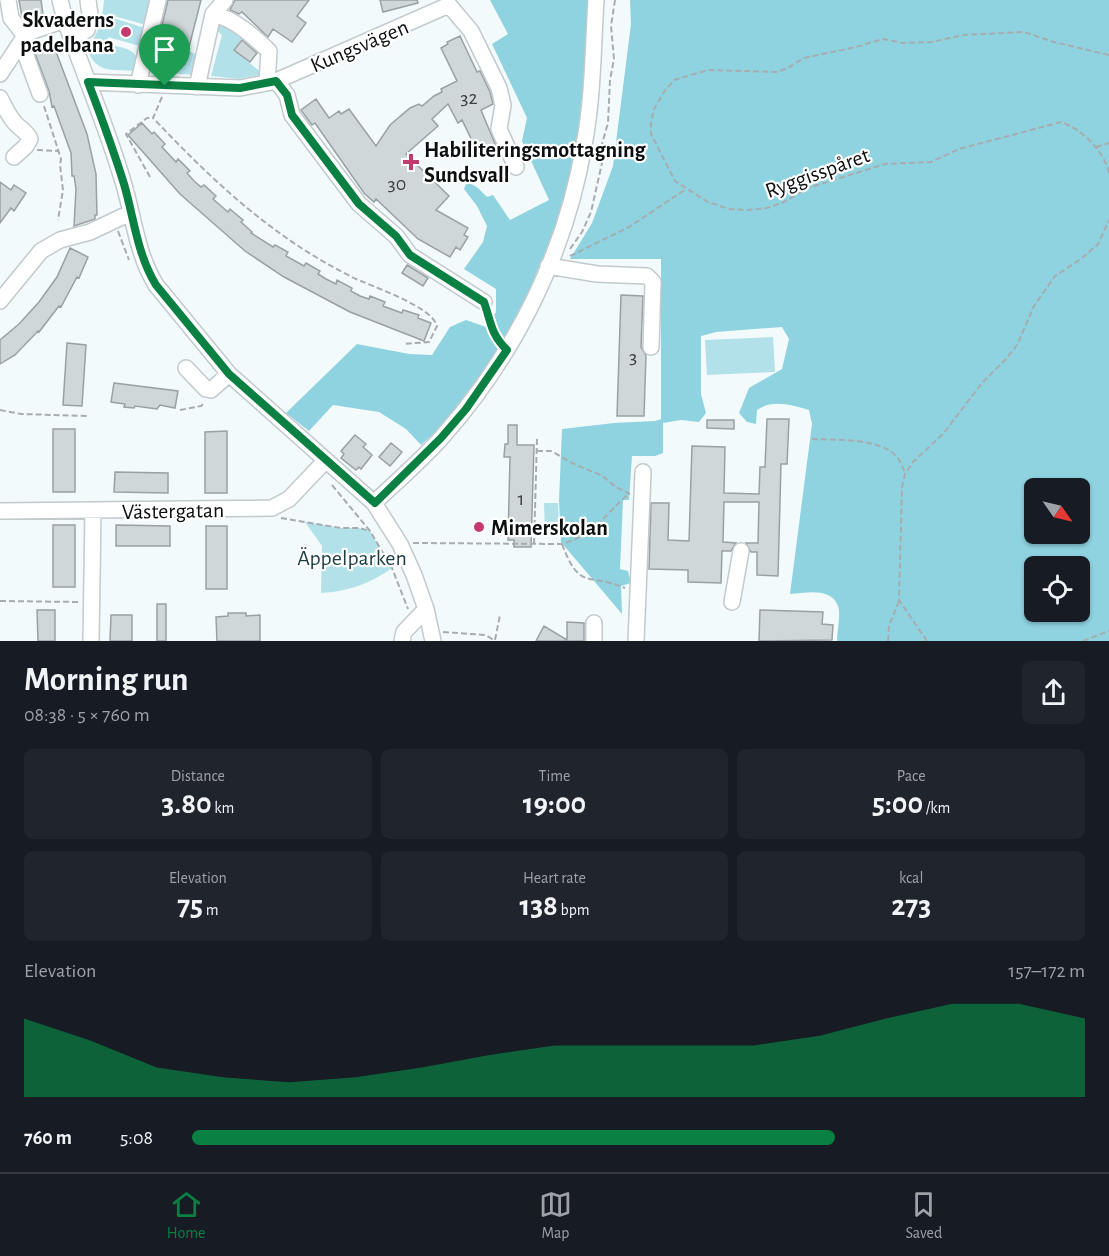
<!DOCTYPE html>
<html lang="en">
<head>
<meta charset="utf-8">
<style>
	:root { --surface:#171b24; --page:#20242c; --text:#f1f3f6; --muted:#9ea1a6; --line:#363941; --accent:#0b8043 }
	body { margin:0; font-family:"Alegreya Sans",sans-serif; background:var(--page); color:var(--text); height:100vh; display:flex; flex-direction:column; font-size:22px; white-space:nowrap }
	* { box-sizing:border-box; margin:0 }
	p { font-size:20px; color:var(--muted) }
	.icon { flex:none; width:33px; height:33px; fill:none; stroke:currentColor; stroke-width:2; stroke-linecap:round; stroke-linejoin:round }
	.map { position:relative; height:641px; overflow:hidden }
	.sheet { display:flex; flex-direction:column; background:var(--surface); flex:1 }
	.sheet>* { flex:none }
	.needle { width:39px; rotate:124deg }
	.buttons { position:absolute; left:1024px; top:478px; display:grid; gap:12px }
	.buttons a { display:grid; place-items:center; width:66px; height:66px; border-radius:9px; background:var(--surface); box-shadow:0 2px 4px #0004; font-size:30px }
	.pin { position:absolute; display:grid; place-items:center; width:51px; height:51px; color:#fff; margin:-62px -26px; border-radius:50% 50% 50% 0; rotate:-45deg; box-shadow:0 0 6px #0007 }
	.pin .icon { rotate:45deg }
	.round { display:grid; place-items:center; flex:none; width:63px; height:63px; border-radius:9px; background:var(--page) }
	.summary { display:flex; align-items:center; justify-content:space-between; height:102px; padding:0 24px }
	h1 { font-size:33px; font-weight:700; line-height:45px }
	.figures { display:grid; grid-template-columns:repeat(3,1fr); gap:9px; height:102px; padding:6px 24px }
	.figures div { display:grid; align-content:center; border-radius:9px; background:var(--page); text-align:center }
	.figures b { font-size:30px; font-weight:700 }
	.figures small { font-size:16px; font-weight:400 }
	.figures p { font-size:16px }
	.chart { height:168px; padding:12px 24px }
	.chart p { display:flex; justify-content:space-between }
	.chart svg { width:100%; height:108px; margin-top:6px; fill:var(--accent); opacity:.7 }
	ul { padding:0 24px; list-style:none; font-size:20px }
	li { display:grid; grid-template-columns:96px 72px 1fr; align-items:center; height:45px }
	li i { height:15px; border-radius:8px; background:var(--accent) }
	.dock { display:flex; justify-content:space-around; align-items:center; height:84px; border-top:2px solid var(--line); background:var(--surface); font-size:16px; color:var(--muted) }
	.dock a { display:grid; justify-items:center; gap:3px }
	.dock .selected { color:var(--accent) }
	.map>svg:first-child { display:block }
	.green { fill:#b3e1ea }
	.forest { fill:#8fd3e0; fill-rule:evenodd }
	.building { fill:#cfd7d8; stroke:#99a1a3; stroke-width:1.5 }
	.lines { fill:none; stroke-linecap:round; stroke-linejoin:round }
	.minor-casing { stroke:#c2cacc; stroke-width:18 }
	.path { stroke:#a7adae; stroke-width:2; stroke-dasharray:6 3; stroke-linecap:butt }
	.minor { stroke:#fff; stroke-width:15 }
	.route-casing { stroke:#fff; stroke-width:12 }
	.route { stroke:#0b8043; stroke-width:8 }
	.poi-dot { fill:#c43970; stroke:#fff; stroke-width:2 }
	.labels { text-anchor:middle; stroke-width:4.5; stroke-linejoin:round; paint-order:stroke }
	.number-label { font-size:20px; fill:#3d4041 }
	.poi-label { font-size:22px; font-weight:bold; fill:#0c0e0f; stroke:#fff; text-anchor:start }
	.street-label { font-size:22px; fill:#0c0e0f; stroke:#fff }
	.park-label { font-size:22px; fill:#1c3d43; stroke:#fff }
</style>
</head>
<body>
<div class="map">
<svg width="1109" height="641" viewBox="0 0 1109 641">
	<rect width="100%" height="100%" fill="#f2fafc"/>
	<path class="green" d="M104 0H153L146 25 114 16 113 18 145 28 140 46 108 37 110 44C130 51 138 47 138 71 109 69 94 75 85 42L93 40C100 27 103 15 104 0Z
		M220 21 243 37 234 50 263 74 239 79 211 76 222 35 214 28Z
		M188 51 198 55 195 75 152 72 151 69 153 57 172 62 174 56 186 59Z
		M773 337 775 372 707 375 705 340Z
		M544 503H558L559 532H545Z
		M305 522 341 528H359L370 531 392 568C372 583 347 592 321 593L322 546Z"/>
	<path class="forest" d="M490 0H590L580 132 559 219 522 308 495 357 439 429 421 445 406 429 379 412 333 405 309 431 286 413 357 344 409 354 432 355 450 327 466 320 486 327 496 312V289L464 269 483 242 487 226 477 206 464 189 466 184 470 183 478 188 487 197 493 195 510 220 549 200 522 141 527 118 492 44 508 34Z
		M630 0H1109V641H837C837 631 841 615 838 606 831 587 806 593 790 594L812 424 809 410C792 405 772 399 757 410L756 424 747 422 739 413 749 388 782 369 789 339 782 327 716 332 701 336V394L706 413 699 422 681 420 663 423V453L655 456H632L629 500H623L620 569 628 571 631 583 621 586 622 614 561 542 559 501 562 429 614 423 655 421 661 419V259H570L592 223 613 166 631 24ZM1035 489H1080V534H1035ZM1035 567H1080V612H1035Z"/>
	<path class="building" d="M19 0H41L43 14 22 17Z
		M168 0H201L186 59 156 51Z
		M235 0H309L297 16 306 23 292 42 273 29 268 37 242 12 239 14 230 10Z
		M380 0H417L418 3 383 12Z
		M460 36 477 72 480 71 490 92 493 104 481 110 496 146 478 153 462 120 458 123 448 104 432 119 438 126 406 154 449 196 436 210 468 228 464 235 468 237 460 250 456 247 450 257 418 239 376 199 374 202 364 193 315 123 312 125 301 110 316 99 329 118 339 111 341 114 349 109 376 146 390 125 410 108 419 104 422 106 434 96 442 92 441 89 457 81 441 48 448 44 447 42Z
		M242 40 257 53 250 62 234 50Z
		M52 41 87 134 96 174 97 215H95V219L74 226 76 189 74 176H72L71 153 54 106 52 107 49 91 33 48Z
		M142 123 152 134 154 132 165 144 162 147 176 162 178 159 190 171 187 173 194 181 201 187 204 185 216 196 213 199 221 206 228 212 230 209 243 220 241 222 252 232 251 233 273 247 275 245 288 252 286 256 304 266 306 263 320 271 318 274 326 279 336 284 337 280 352 288 351 291 360 296 369 299 370 296 385 302 383 306 402 313 403 310 419 315 418 318 431 323 424 341 350 312 284 277 245 251 180 194 128 135Z
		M0 182 11 190 14 185 26 193 14 211 11 208 0 223Z
		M70 248 88 257 79 278 77 277 61 307 59 306 39 332 38 331 15 355 0 364V340L19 324 39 302 57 277Z
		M407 265 428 278 423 286 402 273Z
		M621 295 643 296 641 347 646 355 644 416H617Z
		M67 343 86 345 82 406 63 405Z
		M114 383 178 391 175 408 160 405 157 409 135 406 134 408 124 407 125 404 111 402Z
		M767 419H789L787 464H781L778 576 757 575V552H751L746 543H758L759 502H724L723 542 736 543 731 551H722L721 583 688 582V570L649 569 651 503H669L668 540 689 541 692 446 725 447 724 493 759 494 760 467H765Z
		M707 420H734V429L707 428Z
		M508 425H517V445H534L531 547H514V540H508L510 457H504L505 444H508Z
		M53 429H75V492H53Z
		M227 431V493H205V432Z
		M355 435 366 444 363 447 372 455 361 469 359 467 356 470 341 458 344 454 341 451Z
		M391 443 402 452 390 466 379 457Z
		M115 472 168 473V493L114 492Z
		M53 525H75V587H53Z
		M116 525 170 526V546H116Z
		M206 526H227V589H206Z
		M157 604H166V641H157Z
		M37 610H55V641H38Z
		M760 610 823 612 822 624 833 625 832 640 759 641Z
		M228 613H246V616L260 615V641H217L216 617 228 616Z
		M111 615H132V641H110Z
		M567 622 584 623V641H536L544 626 567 640Z"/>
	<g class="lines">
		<defs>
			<path id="minor" d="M8 0 11 18 25 36
				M60 0 65 20C84 75 108 129 124 185 134 219 137 254 156 285L229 374 374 503 400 544 414 575 426 609 433 641
				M225 0 213 14C235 19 253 36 269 51L267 83
				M71 39 87 30 90 15 88 0
				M21 42 40 94
				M0 74 25 36 33 31 65 20
				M276 81 287 95 292 115 359 204 396 236 410 255 484 302
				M88 82 240 88 276 81 449 5 471 31 499 88 503 105 499 129 516 167
				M138 85 158 0
				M197 87 213 14
				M0 98C5 107 9 117 16 124 22 130 27 132 30 139L26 146 14 157
				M548 266 597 274 647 276 653 282 651 347
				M0 301 41 251 60 240 90 232 130 213
				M186 368 206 389 211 390 229 374
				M374 503C397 481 422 460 443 436 515 355 566 252 584 145 593 98 593 48 596 0
				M0 511 272 508 289 499 326 460
				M732 602 741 551
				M91 641 93 511
				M402 641 404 632 426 609
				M594 641V623
				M636 641 643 472"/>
		</defs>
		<use href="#minor" class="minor-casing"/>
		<path class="path" d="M1109 55 1054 42 1024 32 963 35 932 42 903 43 883 39 856 47 804 58 786 69 776 72 708 70 674 80 664 92 654 109 651 122V134L675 181 708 202 729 209 748 210 767 208 784 202 808 188 885 164 931 162 959 149 1061 122C1082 129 1104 151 1109 173
			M162 97 153 118C214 182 272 237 352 277 370 286 432 306 437 326L429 342 403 344
			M44 106 61 159 60 165 63 190 58 220
			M1096 147 1109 143
			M37 150 58 151
			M150 177 126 134 147 118H153
			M118 231 129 260
			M570 249 582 232 591 212 602 163V144L608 123 610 80 614 59 611 26 615 0
			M570 256 629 227 686 189
			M487 313 492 331 497 341
			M0 410 21 414 88 416
			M180 410 201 406 205 402
			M812 439C835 440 876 438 894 454 900 459 903 467 905 474
			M537 451H551L576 465 601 475 616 487 630 494
			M332 485 370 531 392 568 408 609
			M281 518 341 528H359L370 531
			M413 543 562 544C598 533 602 516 629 494
			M534 544 537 439
			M562 544C580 592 588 572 625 588
			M0 601 79 602
			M443 632 486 635 495 641
			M495 640 500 615
			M888 641 889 626 899 601
			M927 641 899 600 902 487 905 474 913 462 943 434 982 383 1006 359 1017 345 1034 306 1055 276 1081 259 1098 244 1109 220
			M1083 641 1109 631"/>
		<use href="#minor" class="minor"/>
	</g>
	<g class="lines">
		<defs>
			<path id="route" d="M276 81 287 95 292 115 359 204 396 236 410 255 484 302C491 322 491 335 507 350L466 409 441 438 375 503 229 374 156 285C137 254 134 218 124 184 113 149 101 116 88 82L240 88Z"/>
		</defs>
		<use href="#route" class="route-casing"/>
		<use href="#route" class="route"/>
	</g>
	<g class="poi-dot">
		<circle cx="126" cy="32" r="6"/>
		<path d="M408 153h6v6h6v6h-6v6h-6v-6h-6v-6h6z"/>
		<circle cx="479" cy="527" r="6"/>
	</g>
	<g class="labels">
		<g class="number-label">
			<text x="469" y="104">32</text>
			<text x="397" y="190">30</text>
			<text x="633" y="363">3</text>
			<text x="521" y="505">1</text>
		</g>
		<g class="poi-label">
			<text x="114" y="27" text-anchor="end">Skvaderns<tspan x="114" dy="25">padelbana</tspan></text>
			<text x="424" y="157">Habiliteringsmottagning<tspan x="424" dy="25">Sundsvall</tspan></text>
			<text x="491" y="535">Mimerskolan</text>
		</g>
		<g class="street-label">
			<text transform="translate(359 45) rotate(-23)" y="8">Kungsvägen</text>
			<text transform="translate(817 172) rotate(-20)" y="8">Ryggisspåret</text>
			<text transform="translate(173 510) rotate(-1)" y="8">Västergatan</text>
		</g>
		<g class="park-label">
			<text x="352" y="565">Äppelparken</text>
		</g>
	</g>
</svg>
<div class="buttons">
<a><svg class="needle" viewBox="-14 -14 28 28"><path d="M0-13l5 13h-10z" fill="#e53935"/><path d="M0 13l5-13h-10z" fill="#9ea1a6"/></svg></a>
<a><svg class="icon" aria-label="locate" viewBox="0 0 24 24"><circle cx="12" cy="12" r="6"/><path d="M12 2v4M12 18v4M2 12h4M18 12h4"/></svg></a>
</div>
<div class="pin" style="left:165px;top:86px;background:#1e9e55"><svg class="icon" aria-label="arrive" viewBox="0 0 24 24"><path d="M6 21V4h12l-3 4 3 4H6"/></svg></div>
</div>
<section class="sheet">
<div class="summary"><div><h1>Morning run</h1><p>08:38 · 5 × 760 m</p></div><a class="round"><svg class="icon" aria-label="share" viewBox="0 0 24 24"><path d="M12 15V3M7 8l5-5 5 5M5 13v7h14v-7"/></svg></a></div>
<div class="figures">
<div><p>Distance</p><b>3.80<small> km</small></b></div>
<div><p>Time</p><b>19:00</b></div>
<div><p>Pace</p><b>5:00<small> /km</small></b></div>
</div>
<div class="figures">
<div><p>Elevation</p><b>75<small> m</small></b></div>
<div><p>Heart rate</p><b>138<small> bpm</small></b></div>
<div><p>kcal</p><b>273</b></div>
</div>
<div class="chart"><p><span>Elevation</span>157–172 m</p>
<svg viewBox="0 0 160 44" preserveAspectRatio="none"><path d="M0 44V12L10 21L20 32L30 36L40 38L50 36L60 32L70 27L80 23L90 23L100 23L110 23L120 19L130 12L140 6L150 6L160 12V44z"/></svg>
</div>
<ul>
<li><b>760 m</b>5:08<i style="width:72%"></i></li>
</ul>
</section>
<nav class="dock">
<a class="selected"><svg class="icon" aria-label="home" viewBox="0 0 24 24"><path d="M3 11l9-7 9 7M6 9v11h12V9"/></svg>Home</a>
<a><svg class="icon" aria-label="map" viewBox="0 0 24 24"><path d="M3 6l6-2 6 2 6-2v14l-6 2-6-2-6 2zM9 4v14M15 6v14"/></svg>Map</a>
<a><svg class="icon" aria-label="saved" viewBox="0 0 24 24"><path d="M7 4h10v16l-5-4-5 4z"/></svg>Saved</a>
</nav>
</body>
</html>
